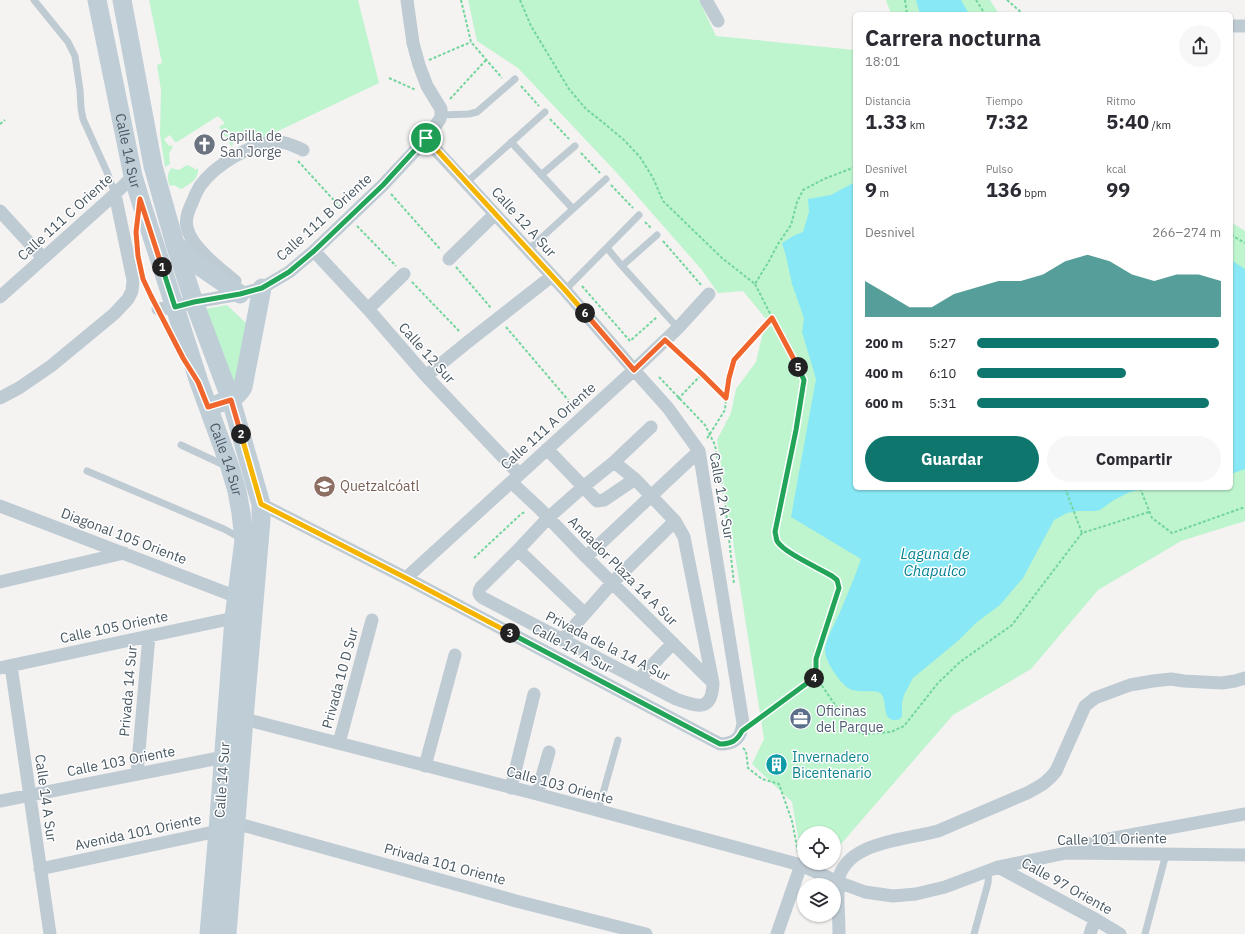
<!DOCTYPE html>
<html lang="es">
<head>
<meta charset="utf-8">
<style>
	:root { --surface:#fff; --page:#f7f7f7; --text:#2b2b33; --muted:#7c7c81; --accent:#0f766e }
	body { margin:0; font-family:"IBM Plex Sans",sans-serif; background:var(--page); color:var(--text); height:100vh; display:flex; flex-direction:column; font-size:15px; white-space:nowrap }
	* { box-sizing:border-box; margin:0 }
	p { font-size:13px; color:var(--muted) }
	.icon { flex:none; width:22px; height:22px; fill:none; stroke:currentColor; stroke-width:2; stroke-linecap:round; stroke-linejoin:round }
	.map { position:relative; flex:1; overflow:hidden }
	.side { position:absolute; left:853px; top:12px; width:380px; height:478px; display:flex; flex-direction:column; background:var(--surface); border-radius:6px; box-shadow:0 1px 3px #0004 }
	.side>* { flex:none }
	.buttons { position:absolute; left:797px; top:826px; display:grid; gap:8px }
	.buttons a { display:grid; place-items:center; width:44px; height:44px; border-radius:50%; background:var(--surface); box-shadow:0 1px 3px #0004; font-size:20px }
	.pin { position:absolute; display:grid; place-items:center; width:34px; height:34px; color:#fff; margin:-17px; border:2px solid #fff; border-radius:50%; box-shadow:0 1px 4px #0007 }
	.km { position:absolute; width:20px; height:20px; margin:-10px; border-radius:50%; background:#222; color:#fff; font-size:11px; line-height:20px; text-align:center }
	.round { display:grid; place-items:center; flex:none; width:42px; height:42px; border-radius:21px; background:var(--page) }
	.headline { display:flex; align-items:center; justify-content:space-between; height:68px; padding:0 12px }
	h1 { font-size:22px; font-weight:800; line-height:30px }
	.metrics { display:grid; grid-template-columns:repeat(3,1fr); gap:6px; height:68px; padding:4px 12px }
	.metrics div { display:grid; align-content:center }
	.metrics b { font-size:20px; font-weight:800 }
	.metrics small { font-size:11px; font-weight:400 }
	.metrics p { font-size:11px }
	.chart { height:112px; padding:8px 12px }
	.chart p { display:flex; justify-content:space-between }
	.chart svg { width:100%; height:72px; margin-top:4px; fill:var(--accent); opacity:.7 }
	.cta { display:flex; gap:8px; margin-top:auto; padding:8px 12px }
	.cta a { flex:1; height:46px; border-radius:24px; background:var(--accent); color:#fff; font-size:16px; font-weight:800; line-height:46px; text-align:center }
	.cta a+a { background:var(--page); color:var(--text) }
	ul { padding:0 12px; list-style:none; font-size:13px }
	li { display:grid; grid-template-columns:64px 48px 1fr; align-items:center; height:30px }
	li i { height:10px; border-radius:5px; background:var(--accent) }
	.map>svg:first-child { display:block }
	.green { fill:#bef4ce }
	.water { fill:#88e8f5 }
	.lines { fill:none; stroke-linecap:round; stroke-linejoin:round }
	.path { stroke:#72d69c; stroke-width:2; stroke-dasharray:3 2; stroke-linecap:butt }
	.lane { stroke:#bfcbd3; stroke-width:7 }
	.street { stroke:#bfcbd3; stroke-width:13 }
	.secondary { stroke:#bfcdd7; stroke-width:19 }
	.split-1-casing { stroke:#fff; stroke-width:8 }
	.split-2-casing { stroke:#fff; stroke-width:8 }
	.split-3-casing { stroke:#fff; stroke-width:8 }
	.split-4-casing { stroke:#fff; stroke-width:8 }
	.split-5-casing { stroke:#fff; stroke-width:8 }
	.split-6-casing { stroke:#fff; stroke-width:8 }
	.split-7-casing { stroke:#fff; stroke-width:8 }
	.split-1 { stroke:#22a559; stroke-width:5 }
	.split-2 { stroke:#f0652b; stroke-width:5 }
	.split-3 { stroke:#f5b400; stroke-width:5 }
	.split-4 { stroke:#22a559; stroke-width:5 }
	.split-5 { stroke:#22a559; stroke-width:5 }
	.split-6 { stroke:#f0652b; stroke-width:5 }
	.split-7 { stroke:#f5b400; stroke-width:5 }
	.labels { text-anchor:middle; stroke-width:3; stroke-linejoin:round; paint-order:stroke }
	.worship-label { font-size:14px; fill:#5b616d; stroke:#fff; text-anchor:start }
	.street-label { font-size:14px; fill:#485862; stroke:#fff }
	.education-label { font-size:14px; fill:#785e54; stroke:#fff; text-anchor:start }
	.service-label { font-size:14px; fill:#4e5e75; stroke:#fff; text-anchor:start }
	.culture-label { font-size:14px; fill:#0d838f; stroke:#fff; text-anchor:start }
	.water-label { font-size:15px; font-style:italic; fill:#048192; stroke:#fff }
</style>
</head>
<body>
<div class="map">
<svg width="1245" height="934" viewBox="0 0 1245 934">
	<rect width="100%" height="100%" fill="#f5f2f2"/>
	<path class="green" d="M149 0H358L379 83 249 145 236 133 232 147 219 127 225 123 218 116 177 142H175L170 135 164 139 169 146 171 145 173 147 169 153 170 164 165 167 160 134 161 90 157 65 162 63Z
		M468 0H699L716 36 855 50V488H1231V222L1245 231V521L1181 541 1098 590 1031 669 953 715 834 852V833H804V845L799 842 792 802 752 764 764 739 717 440 731 413 736 389 756 362 766 319 743 291 718 293 701 269 616 172 518 68 477 41Z
		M886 0H990L999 14H891Z
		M187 165 194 168 195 170 198 168C199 180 190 184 181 189L174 185 170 186C167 179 167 175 171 168L179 170Z
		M227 305 247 324 235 392 205 309Z"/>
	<path class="water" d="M916 0H961L969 14H920Z
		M855 182V488H1053L1058 490 1067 488H1168L1138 490 1130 492 1114 500 1100 510 1095 511H1078L1067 513 1054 520 1023 578 1000 605 977 622 959 640 913 678 904 695 902 703V716L900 719C879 725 889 699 880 693 876 689 857 694 848 688 839 682 824 660 825 649 827 636 835 624 840 612 847 595 855 577 861 559L791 517 816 379 802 332 804 318 792 284 786 256 782 243 795 235 803 232 809 212 808 199 831 195Z
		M1231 260 1245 269V469L1231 474Z"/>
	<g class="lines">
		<path class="path" d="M461 0 471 42 502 78
			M520 0 531 26 569 89 586 109 605 124 624 140 640 157 653 178 663 201 722 258 755 284 769 261 778 244 791 225 797 202 803 190 824 179 855 167
			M905 0 907 14
			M976 0 985 14
			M1007 0 1023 14
			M429 60 471 42
			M389 78 416 90
			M521 86 539 106
			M450 99 486 60
			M550 119 569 139
			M0 124 5 120
			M581 153 600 173
			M298 161 341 208
			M611 185 633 208
			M391 194 441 250
			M645 222 652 229
			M357 226 396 266
			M1231 235 1245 243
			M663 241 702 286
			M456 267 491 308
			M412 282 460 332
			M755 284 804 380 796 430 775 531C776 535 776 538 777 541 784 553 819 568 832 576L837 580 839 588 816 659V677L840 712 851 730 864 734 891 732 904 726 938 683 960 662 1012 625 1082 533 1149 512
			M582 286 630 341 657 317
			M506 327 575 408
			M673 348 702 374 726 399 725 410 706 440
			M659 377 705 425 715 445 725 502 734 584
			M678 399 702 374
			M726 399 729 378 734 360 772 318
			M1065 488 1082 533
			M1140 488 1152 518 1172 533 1245 507
			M474 558 521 514 525 512
			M756 721 816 677
			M743 748 746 751 748 768 762 779 779 784 792 821 798 852"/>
		<path class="lane" d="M34 0 68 42 75 56 80 90 81 108 83 119 107 172 115 194
			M441 115 469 114 477 112 515 79
			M511 142 573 209
			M541 175 575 146
			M467 182 545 112
			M138 214 136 232 137 256 143 279 151 296 183 357
			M607 248 622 266 678 328
			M528 250 606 179
			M622 266 657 235
			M565 290 639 215
			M181 445 226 466
			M87 471 224 529 242 539
			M598 811 618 740
			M974 934 988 883 989 870
			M1145 934 1166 854"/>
		<path class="street" d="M706 0 718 21
			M1231 26H1245
			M0 211 43 258
			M314 251 368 309 426 376 519 474
			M449 259 495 214
			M235 281C220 269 190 246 187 227 185 219 189 209 192 203 194 197 197 191 200 186 215 165 251 143 277 142 286 141 296 147 303 150
			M0 297 115 194 133 176
			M158 309 175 307 194 302 240 294 262 288 289 272 314 251 383 185 426 139 440 119 441 115V109L427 86 419 65 413 43 407 0
			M368 309 404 274
			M426 376 469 341 552 276
			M0 398 19 388 51 366 114 314 128 299 132 291 133 280 115 194
			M547 449 597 501 604 500 635 479
			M614 462 635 479 675 521 684 537 713 683C712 712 698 707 676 699L485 599C479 596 477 593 481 587L518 550 548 518 583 487 614 462 651 427
			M511 482 540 509 586 557 713 683
			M261 504 406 578 720 744C735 744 741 738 743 723L699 451 668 408 634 370 565 290 426 139
			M0 506 237 597
			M518 550 584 613
			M586 557 699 451
			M406 578 634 370 678 328 709 294
			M0 582 124 553
			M562 640 612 583 675 521
			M11 666 50 934
			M0 668 149 636 234 618
			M639 679 673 643
			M244 719 537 794 801 865 838 882 865 892 893 896 916 894 945 887 998 867 1066 853 1245 855
			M339 743 372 620
			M425 766 455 655
			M137 774 149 636
			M511 788 534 694
			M537 794 549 752
			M0 801 224 757
			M235 823 516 901 646 934
			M1074 850 1098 841 1245 814
			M998 867 1095 919 1120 934
			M40 869 218 831
			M777 934 801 865
			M839 934C839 922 838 909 838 897 838 892 838 887 838 882 844 841 907 840 938 831L1027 793C1040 786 1047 783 1056 771L1085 706 1095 698 1130 685 1153 681 1171 679 1184 681 1222 683 1235 681 1245 678
			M1090 934 1095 919"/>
		<g class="secondary">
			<path id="s1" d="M97 0 133 176 140 199 199 382 230 467 237 491 241 513 244 540 234 618 218 831 209 934"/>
			<path d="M122 0 153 166 175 244 194 302 231 400 261 504V520L244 719 227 934"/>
			<path d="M176 245 202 268 240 294"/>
			<path d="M220 403C231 400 237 397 243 387L262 288"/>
		</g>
	</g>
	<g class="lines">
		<defs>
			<path id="split-1" d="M162 267 175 307 194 302 240 294 262 288 289 272 314 251 383 185 426 138"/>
			<path id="split-2" d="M162 267 140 199 136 232 138 256 143 279 151 296 183 358 198 382 208 407 231 400 241 434"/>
			<path id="split-3" d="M241 434 261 504 406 578 510 633"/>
			<path id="split-4" d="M510 633 720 744C731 744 737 741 742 731L814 678"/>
			<path id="split-5" d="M798 367 804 380 796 430 775 532C776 535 776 538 777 541 784 553 819 568 832 576L837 580 839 588 816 659V677L814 678"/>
			<path id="split-6" d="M585 313 634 370 665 340 702 374 726 398 729 378 734 360 772 318 798 367"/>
			<path id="split-7" d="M426 138 565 290 585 313"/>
		</defs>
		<use href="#split-1" class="split-1-casing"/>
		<use href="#split-2" class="split-2-casing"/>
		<use href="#split-3" class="split-3-casing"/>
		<use href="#split-4" class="split-4-casing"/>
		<use href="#split-5" class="split-5-casing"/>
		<use href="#split-6" class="split-6-casing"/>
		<use href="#split-7" class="split-7-casing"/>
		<use href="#split-1" class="split-1"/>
		<use href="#split-2" class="split-2"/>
		<use href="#split-3" class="split-3"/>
		<use href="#split-4" class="split-4"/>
		<use href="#split-5" class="split-5"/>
		<use href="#split-6" class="split-6"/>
		<use href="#split-7" class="split-7"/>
	</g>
	<defs>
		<symbol id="church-disc" viewBox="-11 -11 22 22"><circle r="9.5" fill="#6b7280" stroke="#fff"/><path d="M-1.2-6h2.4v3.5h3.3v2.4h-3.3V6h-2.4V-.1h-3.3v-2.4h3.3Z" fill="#fff"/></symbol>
		<symbol id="school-disc" viewBox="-11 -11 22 22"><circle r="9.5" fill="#8d6e63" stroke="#fff"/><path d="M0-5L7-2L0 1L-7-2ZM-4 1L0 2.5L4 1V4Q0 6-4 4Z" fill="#fff"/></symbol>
		<symbol id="office-disc" viewBox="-11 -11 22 22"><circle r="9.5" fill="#5c6f8a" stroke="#fff"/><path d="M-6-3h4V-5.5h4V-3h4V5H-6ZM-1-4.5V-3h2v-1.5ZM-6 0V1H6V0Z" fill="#fff"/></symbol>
		<symbol id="building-disc" viewBox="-11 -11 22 22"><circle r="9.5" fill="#0f9aa8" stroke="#fff"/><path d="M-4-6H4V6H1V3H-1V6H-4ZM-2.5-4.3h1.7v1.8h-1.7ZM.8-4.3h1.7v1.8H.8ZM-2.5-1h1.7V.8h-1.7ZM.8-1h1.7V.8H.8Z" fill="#fff"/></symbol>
	</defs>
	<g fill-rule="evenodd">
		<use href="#church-disc" x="192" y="132" width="25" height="25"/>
		<use href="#school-disc" x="312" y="474" width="25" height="25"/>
		<use href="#office-disc" x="788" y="706" width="25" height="25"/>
		<use href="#building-disc" x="764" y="752" width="25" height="25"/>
	</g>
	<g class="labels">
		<g class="worship-label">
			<text x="220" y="141">Capilla de<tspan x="220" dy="16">San Jorge</tspan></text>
		</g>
		<g class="street-label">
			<text dy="5" stroke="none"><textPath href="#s1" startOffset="154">Calle 14 Sur</textPath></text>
			<text transform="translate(65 217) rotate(-42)" y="5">Calle 111 C Oriente</text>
			<text transform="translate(324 217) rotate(-42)" y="5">Calle 111 B Oriente</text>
			<text transform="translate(524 222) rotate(48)" y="5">Calle 12 A Sur</text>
			<text transform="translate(427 353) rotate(48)" y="5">Calle 12 Sur</text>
			<text transform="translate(548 426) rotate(-42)" y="5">Calle 111 A Oriente</text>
			<text dy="5" stroke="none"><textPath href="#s1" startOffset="478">Calle 14 Sur</textPath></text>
			<text transform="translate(722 496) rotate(80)" y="5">Calle 12 A Sur</text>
			<text transform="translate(124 536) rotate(21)" y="5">Diagonal 105 Oriente</text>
			<text transform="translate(623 571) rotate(45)" y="5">Andador Plaza 14 A Sur</text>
			<text transform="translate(114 627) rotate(-12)" y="5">Calle 105 Oriente</text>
			<text transform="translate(608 646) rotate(27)" y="5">Privada de la 14 A Sur</text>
			<text transform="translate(572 648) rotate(28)" y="5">Calle 14 A Sur</text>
			<text transform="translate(340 678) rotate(-75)" y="5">Privada 10 D Sur</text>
			<text transform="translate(128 691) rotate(-85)" y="5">Privada 14 Sur</text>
			<text transform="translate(121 761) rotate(-11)" y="5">Calle 103 Oriente</text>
			<text transform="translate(222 780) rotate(-86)" y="5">Calle 14 Sur</text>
			<text transform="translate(560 785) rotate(15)" y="5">Calle 103 Oriente</text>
			<text transform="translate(46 798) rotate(82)" y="5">Calle 14 A Sur</text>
			<text transform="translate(138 832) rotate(-12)" y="5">Avenida 101 Oriente</text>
			<text transform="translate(1112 839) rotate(-1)" y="5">Calle 101 Oriente</text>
			<text transform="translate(445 864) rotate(15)" y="5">Privada 101 Oriente</text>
			<text transform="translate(1067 886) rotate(29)" y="5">Calle 97 Oriente</text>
		</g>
		<g class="education-label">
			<text x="340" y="491">Quetzalcóatl</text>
		</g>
		<g class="service-label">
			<text x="816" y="716">Oficinas<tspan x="816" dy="16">del Parque</tspan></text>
		</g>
		<g class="culture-label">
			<text x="792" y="762">Invernadero<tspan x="792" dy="16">Bicentenario</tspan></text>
		</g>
		<g class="water-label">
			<text x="935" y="559">Laguna de<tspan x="935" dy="17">Chapulco</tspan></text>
		</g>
	</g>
</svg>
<div class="buttons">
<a><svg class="icon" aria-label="locate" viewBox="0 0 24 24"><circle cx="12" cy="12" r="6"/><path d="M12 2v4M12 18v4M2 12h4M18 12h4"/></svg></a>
<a><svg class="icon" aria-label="layers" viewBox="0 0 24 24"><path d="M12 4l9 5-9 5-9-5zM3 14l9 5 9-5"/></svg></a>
</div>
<div class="pin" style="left:426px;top:138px;background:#1e9e55"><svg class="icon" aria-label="arrive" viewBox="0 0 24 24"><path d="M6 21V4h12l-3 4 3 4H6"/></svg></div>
<b class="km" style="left:162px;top:267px">1</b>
<b class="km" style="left:241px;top:434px">2</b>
<b class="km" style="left:510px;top:633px">3</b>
<b class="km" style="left:814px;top:678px">4</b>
<b class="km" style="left:798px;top:367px">5</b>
<b class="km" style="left:585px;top:313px">6</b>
<section class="side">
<div class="headline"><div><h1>Carrera nocturna</h1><p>18:01</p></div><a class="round"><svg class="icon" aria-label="share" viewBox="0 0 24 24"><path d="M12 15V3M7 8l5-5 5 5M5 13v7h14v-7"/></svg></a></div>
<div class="metrics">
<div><p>Distancia</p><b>1.33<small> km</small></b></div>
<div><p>Tiempo</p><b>7:32</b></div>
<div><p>Ritmo</p><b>5:40<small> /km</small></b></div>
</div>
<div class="metrics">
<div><p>Desnivel</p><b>9<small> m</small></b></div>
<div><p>Pulso</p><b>136<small> bpm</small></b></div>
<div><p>kcal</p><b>99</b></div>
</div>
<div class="chart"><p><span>Desnivel</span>266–274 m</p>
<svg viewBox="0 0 160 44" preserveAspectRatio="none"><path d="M0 44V22L10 30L20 38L30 38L40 30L50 26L60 22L70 22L80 18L90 10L100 6L110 10L120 18L130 22L140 18L150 18L160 22V44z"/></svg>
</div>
<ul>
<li><b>200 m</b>5:27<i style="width:99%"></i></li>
<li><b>400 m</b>6:10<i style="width:61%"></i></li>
<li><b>600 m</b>5:31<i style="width:95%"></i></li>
</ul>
<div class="cta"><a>Guardar</a><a>Compartir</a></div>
</section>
</div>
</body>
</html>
